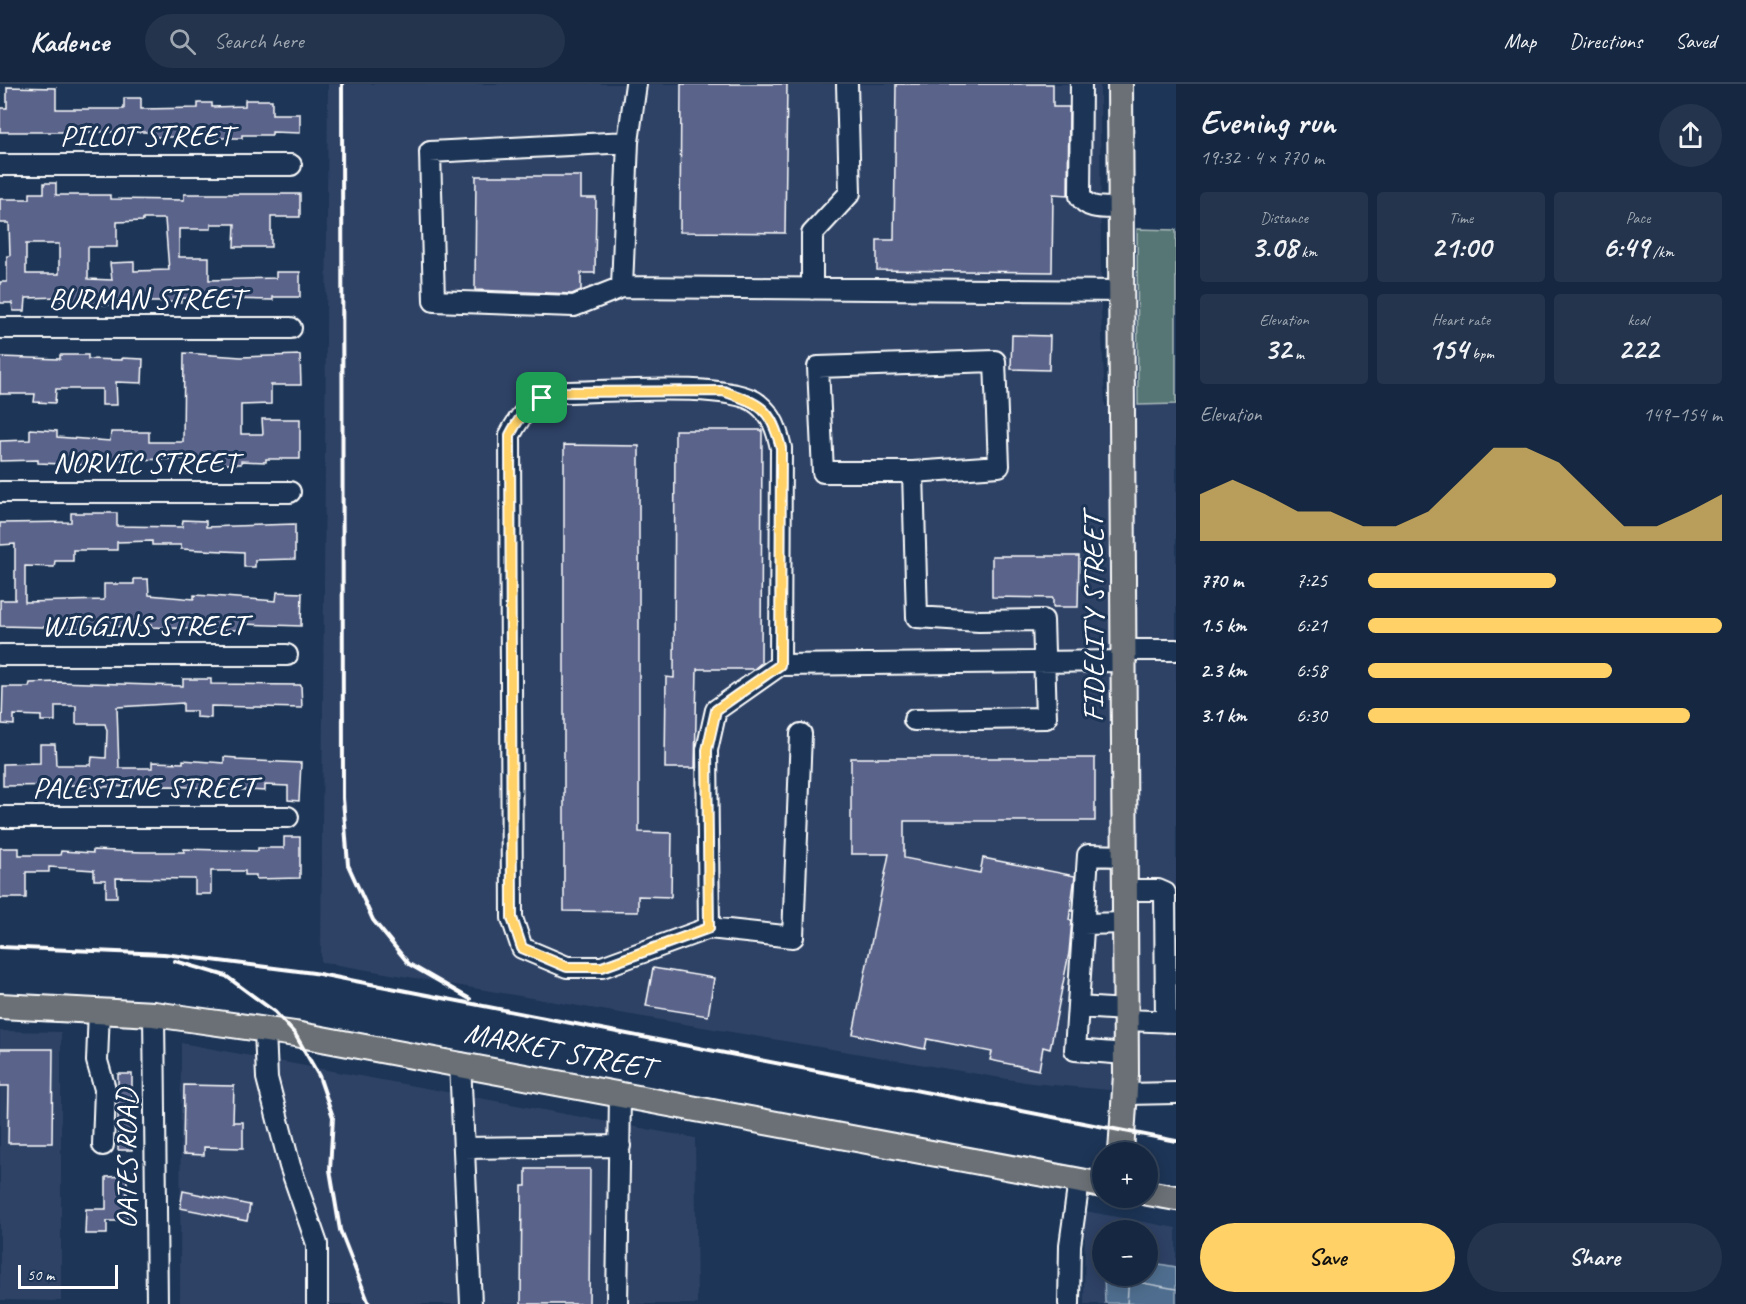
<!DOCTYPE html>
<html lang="en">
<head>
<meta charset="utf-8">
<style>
	:root { --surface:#162841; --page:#23344c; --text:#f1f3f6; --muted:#9ea6b1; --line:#35445a; --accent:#ffd166 }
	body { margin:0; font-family:Caveat,sans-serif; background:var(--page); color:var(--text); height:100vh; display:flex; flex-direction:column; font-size:22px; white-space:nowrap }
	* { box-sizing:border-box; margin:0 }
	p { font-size:20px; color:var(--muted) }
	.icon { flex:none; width:33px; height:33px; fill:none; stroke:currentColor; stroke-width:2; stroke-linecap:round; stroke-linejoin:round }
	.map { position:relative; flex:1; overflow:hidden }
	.drawer { display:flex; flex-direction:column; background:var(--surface); width:570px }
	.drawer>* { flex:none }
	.controls { position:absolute; left:1092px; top:1058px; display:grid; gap:12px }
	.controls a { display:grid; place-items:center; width:66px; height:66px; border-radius:50%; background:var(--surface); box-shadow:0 3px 15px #0003,0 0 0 2px var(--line); font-size:30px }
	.scale { position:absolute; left:18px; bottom:15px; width:100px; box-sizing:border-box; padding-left:6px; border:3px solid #fff; border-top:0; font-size:16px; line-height:21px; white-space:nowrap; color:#fff; -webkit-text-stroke:4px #1d3557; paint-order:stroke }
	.pin { position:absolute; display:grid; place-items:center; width:51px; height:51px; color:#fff; margin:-26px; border-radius:12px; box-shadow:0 3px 9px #0006 }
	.round { display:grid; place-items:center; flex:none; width:63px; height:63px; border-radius:32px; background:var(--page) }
	.summary { display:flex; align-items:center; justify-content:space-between; height:102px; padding:0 24px }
	h1 { font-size:33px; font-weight:600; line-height:45px }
	.figures { display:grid; grid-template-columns:repeat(3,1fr); gap:9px; height:102px; padding:6px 24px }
	.figures div { display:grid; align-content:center; border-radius:6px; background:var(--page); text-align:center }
	.figures b { font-size:30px; font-weight:600 }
	.figures small { font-size:16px; font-weight:400 }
	.figures p { font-size:16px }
	.chart { height:168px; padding:12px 24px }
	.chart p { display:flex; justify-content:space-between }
	.chart svg { width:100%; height:108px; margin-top:6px; fill:var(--accent); opacity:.7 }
	.button { display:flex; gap:12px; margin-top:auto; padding:12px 24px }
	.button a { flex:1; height:69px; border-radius:36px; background:var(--accent); color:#111; font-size:24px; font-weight:600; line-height:69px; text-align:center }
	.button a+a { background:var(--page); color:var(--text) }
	ul { padding:0 24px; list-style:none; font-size:20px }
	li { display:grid; grid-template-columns:96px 72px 1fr; align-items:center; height:45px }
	li i { height:15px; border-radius:8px; background:var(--accent) }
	header { display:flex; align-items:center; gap:36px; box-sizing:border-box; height:84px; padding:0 30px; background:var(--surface); border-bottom:2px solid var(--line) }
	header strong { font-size:28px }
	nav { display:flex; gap:33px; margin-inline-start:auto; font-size:21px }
	.search { width:420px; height:54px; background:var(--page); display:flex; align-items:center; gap:15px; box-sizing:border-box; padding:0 21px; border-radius:33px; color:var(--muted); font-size:22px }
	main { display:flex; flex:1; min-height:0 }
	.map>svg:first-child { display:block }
	.built { fill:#2f4366; fill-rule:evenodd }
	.green { fill:#567574; stroke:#aababa; stroke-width:1.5 }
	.water { fill:#4f6e8f; stroke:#95a8bc; stroke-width:1.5 }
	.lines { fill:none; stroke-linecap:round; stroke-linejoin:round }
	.shore { stroke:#b9c5d2; stroke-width:1.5 }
	.building { fill:#5a638a; stroke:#fff; stroke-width:1.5; fill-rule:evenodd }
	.minor-casing { stroke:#fff; stroke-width:24 }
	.major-casing { stroke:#fff; stroke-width:28 }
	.minor { stroke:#1d3557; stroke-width:20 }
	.major { stroke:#6b6f75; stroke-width:24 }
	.rail { stroke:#fff; stroke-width:4 }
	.route-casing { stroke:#fff; stroke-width:12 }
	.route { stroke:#ffd166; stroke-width:8 }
	.labels { text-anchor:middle; stroke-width:6; stroke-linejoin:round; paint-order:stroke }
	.street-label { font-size:30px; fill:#fff; stroke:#1d3557 }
</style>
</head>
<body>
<header>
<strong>Kadence</strong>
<div class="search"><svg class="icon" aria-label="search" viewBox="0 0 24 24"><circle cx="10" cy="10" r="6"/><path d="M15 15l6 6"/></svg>Search here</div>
<nav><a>Map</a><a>Directions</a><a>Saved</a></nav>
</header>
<main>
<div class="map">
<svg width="1176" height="1220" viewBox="0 0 1176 1220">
	<rect width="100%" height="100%" fill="#1d3557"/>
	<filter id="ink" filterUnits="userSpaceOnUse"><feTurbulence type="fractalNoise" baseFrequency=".0167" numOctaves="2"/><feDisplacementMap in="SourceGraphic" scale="12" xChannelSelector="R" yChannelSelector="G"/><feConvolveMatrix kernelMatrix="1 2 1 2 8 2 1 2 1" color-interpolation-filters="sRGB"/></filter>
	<g filter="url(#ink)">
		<path class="built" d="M328 0H1100L1101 226 1105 322 1176 320V1012L1031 999 321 878Z
			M0 947 61 948V1217L0 1216Z
			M181 959 695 1054 697 1220H180Z
			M1085 1127 1176 1144V1220H1084ZM1102 1146H1148V1191H1102Z"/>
		<path class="green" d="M1137 145 1176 146V320L1138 321Z"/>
		<path class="water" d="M1148 1178 1176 1183V1220L1105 1219 1104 1191H1148Z"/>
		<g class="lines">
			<path class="shore" d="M1127 1220 1129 1192 1143 1199 1176 1205"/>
		</g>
		<path class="building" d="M681 0H787L785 149 680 148Z
			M896 0H1053V23H1069L1068 111 1053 110 1052 188 877 186V156H894Z
			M7 3 56 4V25H124V14H141V25L198 24V19H212V23L245 22V16H272V30H300V49L272 48V51H242V54H214V49H179V53H152V48H0V24H7Z
			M476 92H581V114H596L595 189H581V206L572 210 475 206Z
			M44 99H56V111H110V115L184 116V110H300V133H271V163H234L235 140H211V145H179V173H209V196L276 194V188H300V213H273V216L181 214V218H112V221L91 220V217H60V213L26 214 25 227H13L12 219H0V198H7V172H10L9 139H0V115H30V109H44ZM143 135H165L169 186 134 187V178L110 179 112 196 88 195V163H117V138L143 137ZM26 160H59V190H26Z
			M1012 251 1050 252 1049 286 1011 285Z
			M184 269 241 273 300 271 301 301H271V320L241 321V350H263L262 335H300V375H266V378L241 377V380H213V375L87 376V381L38 379V376L0 377V357L30 356V345L57 347V353L110 357 111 348H149V358H183Z
			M60 271H88V275L122 276V274L143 275 142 299 116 298 117 321H102V305H56L55 319 34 318 35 310H0V273L60 275Z
			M675 346H762L761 579 754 585H697L695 684H665L666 593 674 594Z
			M564 361 639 362V748L672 749 671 813 638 812V828L564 827Z
			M71 429H117V442L182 443 183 436 206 437V443L295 440V475L255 476V483H244V468L181 465V461H152V457L117 458V466H73V477H55L54 483 25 482V518L104 516V500H134V495H148L149 511 194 515V511L211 512 276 517 277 508 302 509 301 542 242 540V546H210L152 543 151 541 88 544 0 542V516H15V460L0 461V439L71 438Z
			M992 472H1079L1078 523H1053V514L992 513Z
			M183 595H211V600L301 601 302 624 211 622V634L196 633V627H183V619L117 623 119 684H152V678L183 679V676L224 679V673L236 674V676L301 679 299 717 288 716V702L265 701V707L171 702 86 703V707H76L75 701 3 702V680L40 679V660H55L56 681H91L92 673 106 674 107 647 105 640H76V622H55V637H41V632L14 631V641L2 640 3 603H29L30 599 58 598 183 602Z
			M851 674H1095V737H904V774L980 789 983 774 1075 792 1069 836H1072L1069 869 1050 965 1043 963 1039 986 990 976 992 968 927 955 925 965 853 950 889 770H851Z
			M284 753H300V794L256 795V791H245V787H211V810H195V795L116 794 117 813H106V796H94V786L49 783V788H26V814H0V764H19V771H60L61 767 93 769V766L142 768H184V765L258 767V764H284Z
			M653 884 714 894 708 932 646 922Z
			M0 965H53L52 1059H8L9 1002H0Z
			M118 990H132V1066H118Z
			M184 1001 234 1002 233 1038H243V1064L204 1063V1071L183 1070Z
			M526 1085H590L589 1220H521L522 1102H526Z
			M127 1092V1137H107V1150H85L86 1125H106V1093Z
			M183 1107 250 1121 247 1137 180 1124Z"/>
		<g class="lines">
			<defs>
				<path id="minor" d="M636 0 628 58 430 68 434 217 574 222 622 203 1123 207
					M1081 0 1080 112C1088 127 1106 123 1121 124
					M0 81H291
					M622 203 628 58
					M812 205V150L850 109 847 0
					M0 244H291
					M913 388 999 382 995 277 818 283 823 388H913L917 533 979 537 1043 536 1046 634 914 636
					M0 408H290
					M1125 566H1176
					M0 571H287
					M780 581 781 364C777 346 773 332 758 320 731 297 604 308 564 308 533 316 524 324 510 351L512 834 522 864 567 883H602L709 844 707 666 716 626 780 581 1125 577
					M0 733H288
					M1125 772 1088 771 1075 966 1126 970
					M1126 806H1158L1165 809 1166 938
					M1083 840 1126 839
					M709 844 793 853 801 650
					M1078 923 1126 926
					M99 926 97 977 105 1005 103 1061
					M154 930 157 1220
					M1126 936 1176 938
					M265 946 267 994 290 1082 317 1160V1220
					M460 979 471 1220
					M1125 1010 1176 1009
					M464 1064 620 1062
					M617 1220 620 1010
					M1069 1220 1070 1161 1079 1097"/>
				<path id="major" d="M1120 0 1126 990 1121 1068
					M0 922 154 930 295 950 1102 1101
					M1148 1109 1176 1114"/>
			</defs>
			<use href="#minor" class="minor-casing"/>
			<use href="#major" class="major-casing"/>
			<use href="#minor" class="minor"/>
			<use href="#major" class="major"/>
			<path class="rail" d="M342 0 343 714 348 781 373 836 409 880 470 915
				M0 863 164 870 314 889 1176 1057
				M175 877 226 892 275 928 295 950 319 992 333 1033 330 1086 340 1146 369 1220"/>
		</g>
	</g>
	<g class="lines" filter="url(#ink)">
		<defs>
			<path id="route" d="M723 307C760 320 771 323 781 364L780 581 716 626 707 666 709 844 602 883H567L522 864 512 834 510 351C524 324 533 316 564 308Z"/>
		</defs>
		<use href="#route" class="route-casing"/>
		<use href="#route" class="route"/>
	</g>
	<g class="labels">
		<g class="street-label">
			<text x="146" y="61">PILLOT STREET</text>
			<text x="146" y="224">BURMAN STREET</text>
			<text x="145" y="388">NORVIC STREET</text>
			<text transform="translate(1093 534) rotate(-90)" y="10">FIDELITY STREET</text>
			<text x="144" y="551">WIGGINS STREET</text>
			<text x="144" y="713">PALESTINE STREET</text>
			<text transform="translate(559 966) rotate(11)" y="10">MARKET STREET</text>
			<text transform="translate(126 1075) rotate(-90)" y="10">OATES ROAD</text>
		</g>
	</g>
</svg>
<div class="controls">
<a>+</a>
<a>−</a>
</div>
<div class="scale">50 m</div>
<div class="pin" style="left:542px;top:314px;background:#1e9e55"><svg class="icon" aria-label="arrive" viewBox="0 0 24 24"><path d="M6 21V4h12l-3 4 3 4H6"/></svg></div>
</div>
<section class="drawer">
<div class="summary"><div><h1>Evening run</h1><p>19:32 · 4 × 770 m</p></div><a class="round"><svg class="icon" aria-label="share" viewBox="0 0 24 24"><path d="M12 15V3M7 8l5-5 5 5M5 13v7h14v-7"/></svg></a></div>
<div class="figures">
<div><p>Distance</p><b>3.08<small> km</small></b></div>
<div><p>Time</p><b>21:00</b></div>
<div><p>Pace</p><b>6:49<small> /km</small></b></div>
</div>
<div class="figures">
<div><p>Elevation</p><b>32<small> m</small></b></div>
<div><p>Heart rate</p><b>154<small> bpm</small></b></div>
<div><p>kcal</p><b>222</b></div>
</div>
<div class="chart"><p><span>Elevation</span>149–154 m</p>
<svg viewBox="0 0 160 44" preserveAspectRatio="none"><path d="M0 44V25L10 19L20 25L30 32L40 32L50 38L60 38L70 32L80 19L90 6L100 6L110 12L120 25L130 38L140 38L150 32L160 25V44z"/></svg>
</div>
<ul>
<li><b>770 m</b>7:25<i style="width:53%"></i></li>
<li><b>1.5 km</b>6:21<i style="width:100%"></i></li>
<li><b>2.3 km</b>6:58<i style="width:69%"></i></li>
<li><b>3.1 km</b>6:30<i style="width:91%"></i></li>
</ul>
<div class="button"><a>Save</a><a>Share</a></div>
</section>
</main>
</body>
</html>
